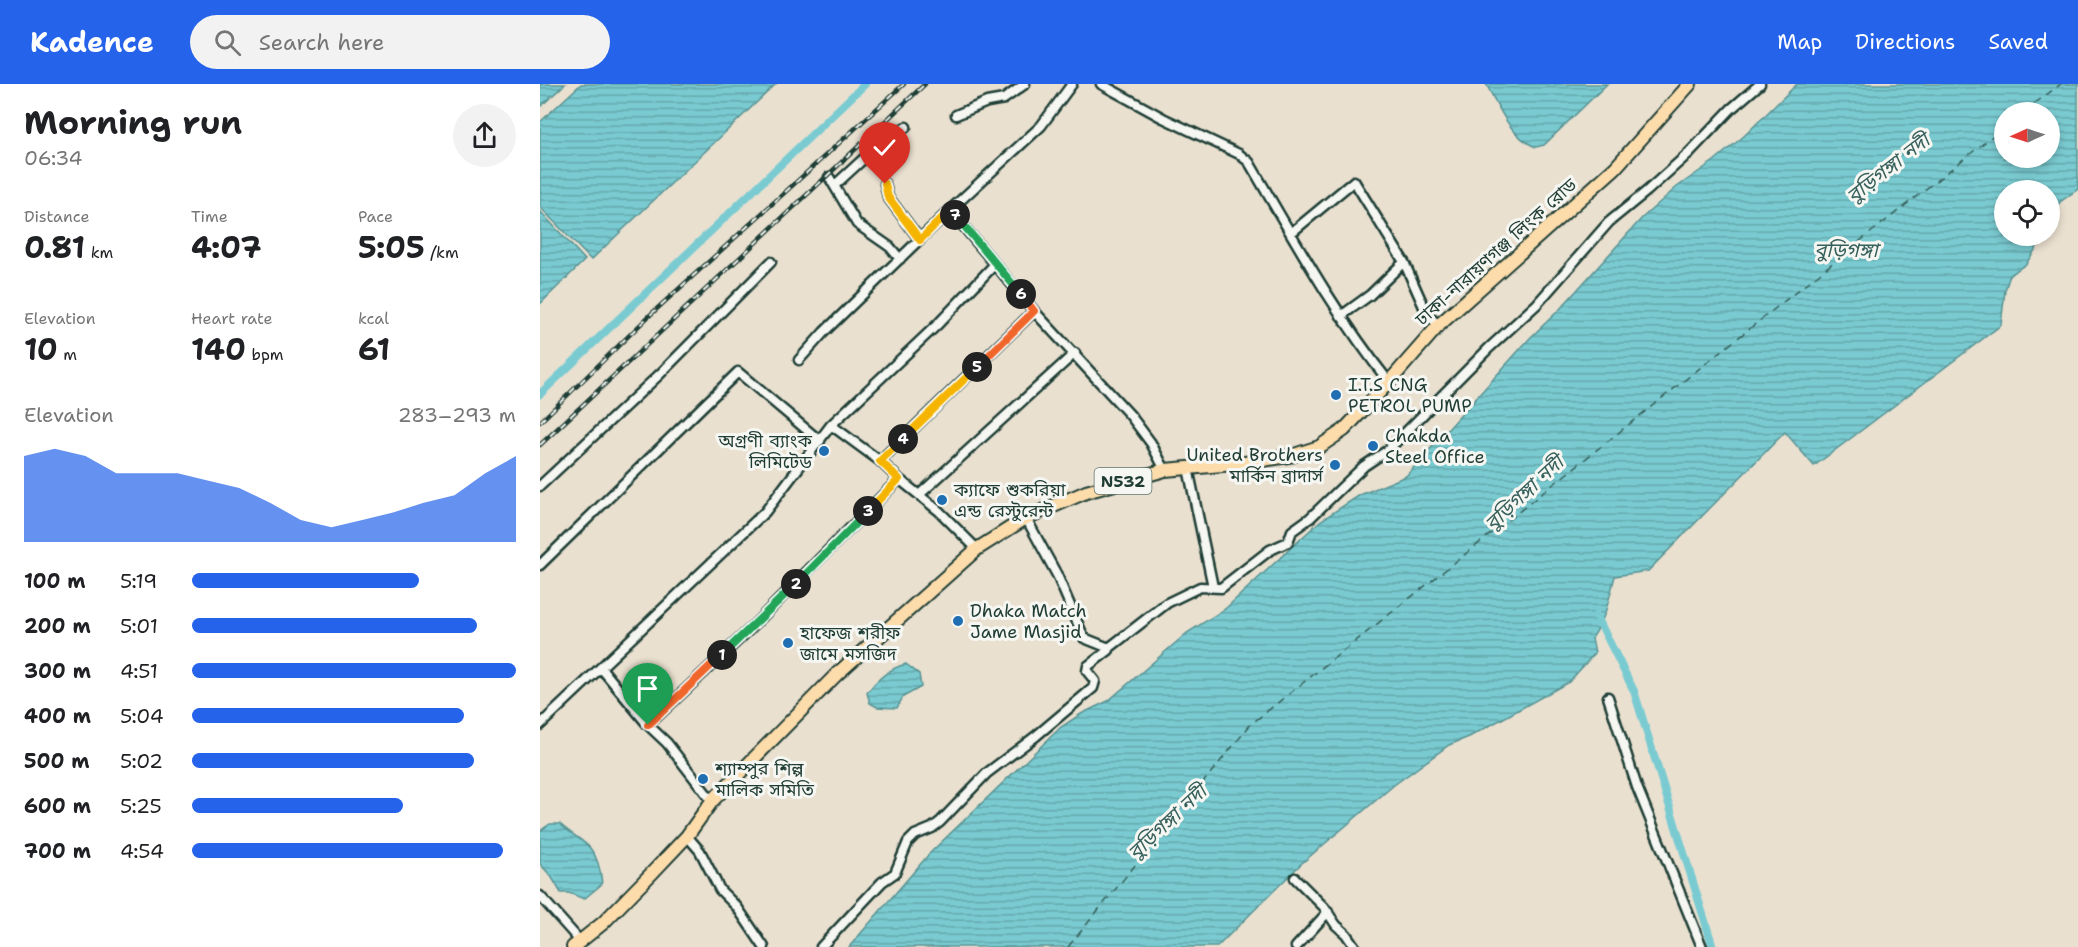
<!DOCTYPE html>
<html lang="en">
<head>
<meta charset="utf-8">
<style>
	:root { --surface:#fff; --page:#f2f2f2; --text:#202124; --muted:#757577; --accent:#2563eb }
	body { margin:0; font-family:"Shantell Sans","Noto Sans Bengali",sans-serif; background:var(--page); color:var(--text); height:100vh; display:flex; flex-direction:column; font-size:22px; white-space:nowrap }
	* { box-sizing:border-box; margin:0 }
	p { font-size:20px; color:var(--muted) }
	.icon { flex:none; width:33px; height:33px; fill:none; stroke:currentColor; stroke-width:2; stroke-linecap:round; stroke-linejoin:round }
	.map { position:relative; flex:1; overflow:hidden }
	.drawer { display:flex; flex-direction:column; background:var(--surface); width:540px }
	.drawer>* { flex:none }
	.needle { width:39px; rotate:267deg }
	.controls { position:absolute; left:1454px; top:18px; display:grid; gap:12px }
	.controls a { display:grid; place-items:center; width:66px; height:66px; border-radius:50%; background:var(--surface); box-shadow:0 3px 9px #0003; font-size:30px }
	.pin { position:absolute; display:grid; place-items:center; width:51px; height:51px; color:#fff; margin:-62px -26px; border-radius:50% 50% 50% 0; rotate:-45deg; box-shadow:0 0 6px #0007 }
	.pin .icon { rotate:45deg }
	.km { position:absolute; width:30px; height:30px; margin:-15px; border-radius:50%; background:#222; color:#fff; font-size:16px; line-height:30px; text-align:center }
	.round { display:grid; place-items:center; flex:none; width:63px; height:63px; border-radius:32px; background:var(--page) }
	.summary { display:flex; align-items:center; justify-content:space-between; height:102px; padding:0 24px }
	h1 { font-size:33px; font-weight:700; line-height:45px }
	.figures { display:grid; grid-template-columns:repeat(3,1fr); gap:9px; height:102px; padding:6px 24px }
	.figures div { display:grid; align-content:center }
	.figures b { font-size:30px; font-weight:700 }
	.figures small { font-size:16px; font-weight:400 }
	.figures p { font-size:16px }
	.chart { height:168px; padding:12px 24px }
	.chart p { display:flex; justify-content:space-between }
	.chart svg { width:100%; height:108px; margin-top:6px; fill:var(--accent); opacity:.7 }
	ul { padding:0 24px; list-style:none; font-size:20px }
	li { display:grid; grid-template-columns:96px 72px 1fr; align-items:center; height:45px }
	li i { height:15px; border-radius:8px; background:var(--accent) }
	header { display:flex; align-items:center; gap:36px; box-sizing:border-box; height:84px; padding:0 30px; background:var(--accent); color:#fff }
	header strong { font-size:28px }
	nav { display:flex; gap:33px; margin-inline-start:auto; font-size:21px }
	.search { width:420px; height:54px; background:var(--page); display:flex; align-items:center; gap:15px; box-sizing:border-box; padding:0 21px; border-radius:33px; color:var(--muted); font-size:22px }
	main { display:flex; flex:1; min-height:0 }
	.map>svg:first-child { display:block }
	.water { fill:url(#water-rules); stroke:#569292; stroke-width:1.5; fill-rule:evenodd }
	.lines { fill:none; stroke-linecap:round; stroke-linejoin:round }
	.canal { stroke:#7acbd1; stroke-width:8 }
	.ferry { stroke:#36605b; stroke-width:1.5; stroke-dasharray:8 6; stroke-linecap:butt }
	.minor-casing { stroke:#1f3d34; stroke-width:13 }
	.highway-casing { stroke:#1f3d34; stroke-width:16 }
	.minor { stroke:#f6f6f2; stroke-width:8 }
	.highway { stroke:#fddcac; stroke-width:12 }
	.rail-casing { stroke:#1f3d34; stroke-width:4.5 }
	.rail { stroke:#f6f6f2; stroke-width:2; stroke-dasharray:7; stroke-linecap:butt }
	.split-1-casing { stroke:#fff; stroke-width:12 }
	.split-2-casing { stroke:#fff; stroke-width:12 }
	.split-3-casing { stroke:#fff; stroke-width:12 }
	.split-4-casing { stroke:#fff; stroke-width:12 }
	.split-5-casing { stroke:#fff; stroke-width:12 }
	.split-6-casing { stroke:#fff; stroke-width:12 }
	.split-7-casing { stroke:#fff; stroke-width:12 }
	.split-8-casing { stroke:#fff; stroke-width:12 }
	.split-1 { stroke:#f0652b; stroke-width:8 }
	.split-2 { stroke:#22a559; stroke-width:8 }
	.split-3 { stroke:#22a559; stroke-width:8 }
	.split-4 { stroke:#f5b400; stroke-width:8 }
	.split-5 { stroke:#f5b400; stroke-width:8 }
	.split-6 { stroke:#f0652b; stroke-width:8 }
	.split-7 { stroke:#22a559; stroke-width:8 }
	.split-8 { stroke:#f5b400; stroke-width:8 }
	.poi-dot { fill:#1f6fb2; stroke:#f6f6f2; stroke-width:2 }
	.labels { text-anchor:middle; stroke-width:6; stroke-linejoin:round; paint-order:stroke }
	.shield { fill:#f6f6f2; stroke:#60746d; stroke-width:1.5 }
	.shield-label { font-size:16px; font-weight:bold; fill:#1f3d34 }
	.street-label { font-size:18px; fill:#1f3d34; stroke:#f6f6f2 }
	.poi-label { font-size:18px; fill:#1f3d34; stroke:#f6f6f2; text-anchor:start }
	.water-label { font-size:20px; font-style:italic; fill:#36605b; stroke:#f6f6f2 }
</style>
</head>
<body>
<header>
<strong>Kadence</strong>
<div class="search"><svg class="icon" aria-label="search" viewBox="0 0 24 24"><circle cx="10" cy="10" r="6"/><path d="M15 15l6 6"/></svg>Search here</div>
<nav><a>Map</a><a>Directions</a><a>Saved</a></nav>
</header>
<main>
<section class="drawer">
<div class="summary"><div><h1>Morning run</h1><p>06:34</p></div><a class="round"><svg class="icon" aria-label="share" viewBox="0 0 24 24"><path d="M12 15V3M7 8l5-5 5 5M5 13v7h14v-7"/></svg></a></div>
<div class="figures">
<div><p>Distance</p><b>0.81<small> km</small></b></div>
<div><p>Time</p><b>4:07</b></div>
<div><p>Pace</p><b>5:05<small> /km</small></b></div>
</div>
<div class="figures">
<div><p>Elevation</p><b>10<small> m</small></b></div>
<div><p>Heart rate</p><b>140<small> bpm</small></b></div>
<div><p>kcal</p><b>61</b></div>
</div>
<div class="chart"><p><span>Elevation</span>283–293 m</p>
<svg viewBox="0 0 160 44" preserveAspectRatio="none"><path d="M0 44V9L10 6L20 9L30 16L40 16L50 16L60 19L70 22L80 28L90 35L100 38L110 35L120 32L130 28L140 25L150 16L160 9V44z"/></svg>
</div>
<ul>
<li><b>100 m</b>5:19<i style="width:70%"></i></li>
<li><b>200 m</b>5:01<i style="width:88%"></i></li>
<li><b>300 m</b>4:51<i style="width:100%"></i></li>
<li><b>400 m</b>5:04<i style="width:84%"></i></li>
<li><b>500 m</b>5:02<i style="width:87%"></i></li>
<li><b>600 m</b>5:25<i style="width:65%"></i></li>
<li><b>700 m</b>4:54<i style="width:96%"></i></li>
</ul>
</section>
<div class="map">
<svg width="1538" height="863" viewBox="0 0 1538 863">
	<defs>
		<pattern id="water-rules" width="6" height="5" patternUnits="userSpaceOnUse" patternTransform="scale(1.5)"><rect width="6" height="5" fill="#7acbd1"/><path d="M0 2.5h6" fill="none" stroke="#63a6aa"/></pattern>
	</defs>
	<rect width="100%" height="100%" fill="#eae0d0"/>
	<filter id="ink" filterUnits="userSpaceOnUse"><feTurbulence type="fractalNoise" baseFrequency=".0167" numOctaves="2"/><feDisplacementMap in="SourceGraphic" scale="12" xChannelSelector="R" yChannelSelector="G"/><feConvolveMatrix kernelMatrix="1 2 1 2 8 2 1 2 1" color-interpolation-filters="sRGB"/></filter>
	<g filter="url(#ink)">
		<path class="water" d="M0 0H25L0 23Z
			M41 0H236L51 176 0 123V38Z
			M946 0H1067L1004 61 996 63C970 53 959 23 946 0Z
			M1257 0H1538V105L1520 118 1509 142V106H1464V152H1504L1486 180 1470 191 1465 206 1461 241 1274 382 1245 348 1108 487 1075 492C1069 514 1066 535 1052 554L1055 569 1029 598 929 653 909 661 854 701 762 779 677 863H309L390 769 521 643 541 630 568 617 647 549 685 525 780 437 820 411 866 392 990 254 1020 225 1102 134 1137 103 1174 77 1204 52ZM1464 28H1509V74H1464Z
			M0 127 45 176 0 220Z
			M366 580 379 590 381 603 363 613 357 624 337 623 330 619 327 609C336 596 350 584 366 580Z
			M10 740H20C29 749 42 755 50 764 58 774 61 788 62 800L44 815 29 809H21L11 792 0 780V747Z"/>
		<g class="lines">
			<path class="canal" d="M0 310 325 0
				M1056 531 1094 607 1173 863"/>
			<path class="ferry" d="M1483 28 1521 0
				M528 863 711 640 1464 43"/>
			<defs>
				<path id="minor" d="M561 0 623 34 699 70 709 78C753 153 795 230 849 298
					M416 31 447 18 464 15 485 0
					M289 93 317 140 350 163 360 175
					M345 100 348 113 380 156
					M295 101 345 55 366 43
					M410 126 494 227 590 331 611 359 625 386
					M751 149 814 97 864 178 888 232 899 241
					M801 232 830 211 864 178
					M259 276 284 248 410 126 501 42 532 0
					M291 341 340 377 359 395 399 427 437 465
					M340 377 494 227
					M648 384 673 503
					M0 402 120 290 231 178
					M379 411 535 269
					M0 481 198 288 280 357
					M569 564 627 519 660 503 681 504 730 466 748 458 752 447 770 434 824 382 848 366 949 264 997 220 1069 138 1107 107 1148 70 1191 25 1220 0
					M62 585 108 641 127 659 172 717
					M1068 613 1097 703 1162 863
					M0 641 225 428 291 341 398 240 455 180
					M108 641 210 545 359 395
					M147 752 160 767 180 806 197 823 224 863
					M755 794 784 823 796 841 806 850 815 863
					M0 812 40 857
					M281 863 342 798 355 789 368 758 375 751 392 744 400 738 447 689 496 652 553 604 555 597 547 587 548 582 569 566V564L544 554 517 491 486 434
					M756 863 788 828"/>
				<path id="highway" d="M33 863 63 839 113 788 147 752 172 717 297 590 437 465 486 434 546 408 625 386 705 379 754 371 779 363 804 346 849 298 899 241 1075 84 1150 0"/>
			</defs>
			<use href="#minor" class="minor-casing"/>
			<use href="#highway" class="highway-casing"/>
			<use href="#minor" class="minor"/>
			<use href="#highway" class="highway"/>
			<defs>
				<path id="rail" d="M0 338 109 232 364 0
					M0 361 385 0"/>
			</defs>
			<use href="#rail" class="rail-casing"/>
			<use href="#rail" class="rail"/>
		</g>
	</g>
	<g class="lines" filter="url(#ink)">
		<defs>
			<path id="split-1" d="M108 641 182 571"/>
			<path id="split-2" d="M182 571 256 500"/>
			<path id="split-3" d="M256 500 328 427"/>
			<path id="split-4" d="M328 427 359 395 340 377 363 355"/>
			<path id="split-5" d="M363 355 437 283"/>
			<path id="split-6" d="M437 283 494 227 481 210"/>
			<path id="split-7" d="M415 131 481 210"/>
			<path id="split-8" d="M345 100 348 113 380 156 410 126 415 131"/>
		</defs>
		<use href="#split-1" class="split-1-casing"/>
		<use href="#split-2" class="split-2-casing"/>
		<use href="#split-3" class="split-3-casing"/>
		<use href="#split-4" class="split-4-casing"/>
		<use href="#split-5" class="split-5-casing"/>
		<use href="#split-6" class="split-6-casing"/>
		<use href="#split-7" class="split-7-casing"/>
		<use href="#split-8" class="split-8-casing"/>
		<use href="#split-1" class="split-1"/>
		<use href="#split-2" class="split-2"/>
		<use href="#split-3" class="split-3"/>
		<use href="#split-4" class="split-4"/>
		<use href="#split-5" class="split-5"/>
		<use href="#split-6" class="split-6"/>
		<use href="#split-7" class="split-7"/>
		<use href="#split-8" class="split-8"/>
	</g>
	<g class="poi-dot">
		<circle cx="796" cy="311" r="6"/>
		<circle cx="833" cy="362" r="6"/>
		<circle cx="284" cy="367" r="6"/>
		<circle cx="795" cy="381" r="6"/>
		<circle cx="402" cy="416" r="6"/>
		<circle cx="418" cy="537" r="6"/>
		<circle cx="248" cy="559" r="6"/>
		<circle cx="163" cy="695" r="6"/>
	</g>
	<g class="labels">
		<rect class="shield" x="554.5" y="384" width="57" height="26" rx="4.5"/>
		<g class="shield-label">
			<text x="583" y="403">N532</text>
		</g>
		<g class="street-label">
			<text transform="translate(956 168) rotate(-42)" y="6">ঢাকা-নারায়ণগঞ্জ লিংক রোড</text>
		</g>
		<g class="poi-label">
			<text x="808" y="307">I.T.S CNG<tspan x="808" dy="21">PETROL PUMP</tspan></text>
			<text x="845" y="358">Chakda<tspan x="845" dy="21">Steel Office</tspan></text>
			<text x="272" y="363" text-anchor="end">অগ্রণী ব্যাংক<tspan x="272" dy="21">লিমিটেড</tspan></text>
			<text x="783" y="377" text-anchor="end">United Brothers<tspan x="783" dy="21">মার্কিন ব্রাদার্স</tspan></text>
			<text x="414" y="412">ক্যাফে শুকরিয়া<tspan x="414" dy="21">এন্ড রেস্টুরেন্ট</tspan></text>
			<text x="430" y="533">Dhaka Match<tspan x="430" dy="21">Jame Masjid</tspan></text>
			<text x="260" y="555">হাফেজ শরীফ<tspan x="260" dy="21">জামে মসজিদ</tspan></text>
			<text x="175" y="691">শ্যাম্পুর শিল্প<tspan x="175" dy="21">মালিক সমিতি</tspan></text>
		</g>
		<g class="water-label">
			<text transform="translate(1348 84) rotate(-38)" y="7">বুড়িগঙ্গা নদী</text>
			<text x="1306" y="173">বুড়িগঙ্গা</text>
			<text transform="translate(984 409) rotate(-43)" y="7">বুড়িগঙ্গা নদী</text>
			<text transform="translate(627 738) rotate(-43)" y="7">বুড়িগঙ্গা নদী</text>
		</g>
	</g>
</svg>
<div class="controls">
<a><svg class="needle" viewBox="-14 -14 28 28"><path d="M0-13l5 13h-10z" fill="#e53935"/><path d="M0 13l5-13h-10z" fill="#757577"/></svg></a>
<a><svg class="icon" aria-label="locate" viewBox="0 0 24 24"><circle cx="12" cy="12" r="6"/><path d="M12 2v4M12 18v4M2 12h4M18 12h4"/></svg></a>
</div>
<div class="pin" style="left:108px;top:641px;background:#1e9e55"><svg class="icon" aria-label="arrive" viewBox="0 0 24 24"><path d="M6 21V4h12l-3 4 3 4H6"/></svg></div>
<div class="pin" style="left:345px;top:100px;background:#d93025"><svg class="icon" aria-label="check" viewBox="0 0 24 24"><path d="M5 12l5 5 9-10"/></svg></div>
<b class="km" style="left:182px;top:571px">1</b>
<b class="km" style="left:256px;top:500px">2</b>
<b class="km" style="left:328px;top:427px">3</b>
<b class="km" style="left:363px;top:355px">4</b>
<b class="km" style="left:437px;top:283px">5</b>
<b class="km" style="left:481px;top:210px">6</b>
<b class="km" style="left:415px;top:131px">7</b>
</div>
</main>
</body>
</html>
